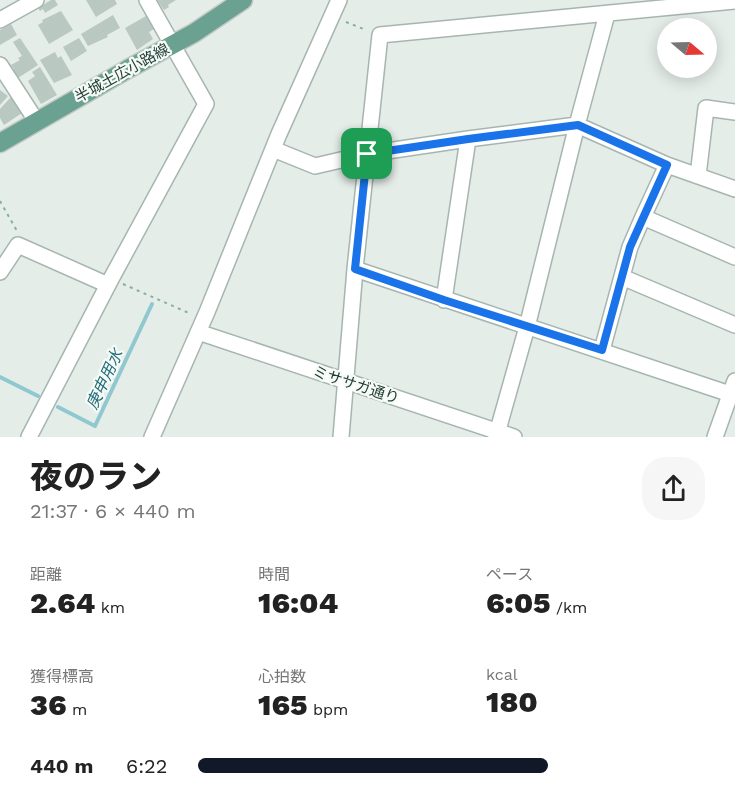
<!DOCTYPE html>
<html lang="ja">
<head>
<meta charset="utf-8">
<style>
	:root { --surface:#fff; --page:#f6f6f6; --text:#222; --muted:#767676; --accent:#111827 }
	body { margin:0; font-family:"Work Sans","Noto Sans JP",sans-serif; background:var(--page); color:var(--text); height:100vh; display:flex; flex-direction:column; font-size:22px; white-space:nowrap }
	* { box-sizing:border-box; margin:0 }
	p { font-size:20px; color:var(--muted) }
	.icon { flex:none; width:33px; height:33px; fill:none; stroke:currentColor; stroke-width:2; stroke-linecap:round; stroke-linejoin:round }
	.map { position:relative; height:437px; overflow:hidden }
	.sheet { display:flex; flex-direction:column; background:var(--surface); flex:1 }
	.sheet>* { flex:none }
	.needle { width:39px; rotate:109deg }
	.controls { position:absolute; left:657px; top:18px; display:grid; gap:12px }
	.controls a { display:grid; place-items:center; width:60px; height:60px; border-radius:50%; background:var(--surface); box-shadow:0 3px 15px #0003; font-size:30px }
	.pin { position:absolute; display:grid; place-items:center; width:51px; height:51px; color:#fff; margin:-26px; border-radius:12px; box-shadow:0 3px 9px #0006 }
	.round { display:grid; place-items:center; flex:none; width:63px; height:63px; border-radius:24px; background:var(--page) }
	.head { display:flex; align-items:center; justify-content:space-between; height:102px; padding:0 30px }
	h1 { font-size:33px; font-weight:800; line-height:45px }
	.figures { display:grid; grid-template-columns:repeat(3,1fr); gap:9px; height:102px; padding:6px 30px }
	.figures div { display:grid; align-content:center }
	.figures b { font-size:30px; font-weight:800 }
	.figures small { font-size:16px; font-weight:400 }
	.figures p { font-size:16px }
	ul { padding:0 30px; list-style:none; font-size:20px }
	li { display:grid; grid-template-columns:96px 72px 1fr; align-items:center; height:45px }
	li i { height:15px; border-radius:8px; background:var(--accent) }
	.map>svg:first-child { display:block }
	.lines { fill:none; stroke-linecap:round; stroke-linejoin:round }
	.stream { stroke:#90c8cf; stroke-width:4 }
	.building { fill:#bac8c2 }
	.minor-casing { stroke:#a7b5b0; stroke-width:18 }
	.major-casing { stroke:#c2c9c7; stroke-width:21 }
	.path { stroke:#87afa1; stroke-width:2; stroke-dasharray:3 4.5; stroke-linecap:butt }
	.minor { stroke:#fff; stroke-width:15 }
	.major { stroke:#6ba190; stroke-width:18 }
	.route-casing { stroke:#fff; stroke-width:12 }
	.route { stroke:#1a73e8; stroke-width:8 }
	.labels { text-anchor:middle; stroke-width:4.5; stroke-linejoin:round; paint-order:stroke }
	.street-label { font-size:15px; fill:#243e36; stroke:#f5faf7 }
	.water-label { font-size:16px; font-style:italic; fill:#216d78; stroke:#f5faf7 }
</style>
</head>
<body>
<div class="map">
<svg width="735" height="437" viewBox="0 0 735 437">
	<rect width="100%" height="100%" fill="#e5ede9"/>
	<g class="lines">
		<path class="stream" d="M0 377 38 396
			M58 407 95 426 152 304"/>
	</g>
	<path class="building" d="M51 0H55L58 5 45 13 43 9 40 11 38 8Z
		M86 0H115L117 4 96 17Z
		M157 0H176L168 5 169 7 164 10Z
		M61 11 73 30 49 44 38 25 43 22 42 20Z
		M113 15 120 28 107 35 108 37 88 46 81 34Z
		M146 16 154 29 149 32 153 39 137 50 125 28Z
		M11 24 17 35 0 45V30Z
		M20 38 38 65 15 80 10 72 14 69 11 65 20 60 18 58 22 56 13 42Z
		M79 38 87 51 71 61 63 47Z
		M55 52 58 58 61 56 72 75 54 83 40 60Z
		M40 67 57 95 41 104 28 81 35 76 32 72Z
		M0 90 8 96 0 105Z
		M12 96 22 113 4 125 0 118V109Z"/>
	<g class="lines">
		<defs>
			<path id="minor" d="M607 14 577 125 667 165 735 189
				M0 20 36 0
				M0 65 37 122
				M273 149 315 166 367 154 468 139 577 125 527 327 496 437
				M698 176 706 108 735 112
				M643 217 667 165
				M355 269 730 394
				M0 272 18 245 108 285
				M622 277 735 325
				M444 300 468 139
				M198 332 514 437
				M602 350 630 247 643 217 735 257
				M29 437 111 279 206 104 147 0
				M152 437 207 312 279 134 339 0
				M341 437 355 269 380 35 735 1
				M715 437 735 381"/>
			<path id="major" d="M0 143 128 69 194 33 243 0"/>
		</defs>
		<use href="#minor" class="minor-casing"/>
		<use href="#major" class="major-casing"/>
		<path class="path" d="M346 22 366 30
			M0 201 17 231
			M123 284 191 314"/>
		<use href="#minor" class="minor"/>
		<use href="#major" class="major"/>
	</g>
	<g class="lines">
		<defs>
			<path id="route" d="M578 125 667 165 630 247 602 350 444 300 355 269 367 154 468 139Z"/>
		</defs>
		<use href="#route" class="route-casing"/>
		<use href="#route" class="route"/>
	</g>
	<g class="labels">
		<g class="street-label">
			<text transform="translate(122 73) rotate(-29)" y="5">半城土広小路線</text>
			<text transform="translate(356 385) rotate(18)" y="5">ミササガ通り</text>
		</g>
		<g class="water-label">
			<text transform="translate(104 379) rotate(-65)" y="6">庚申用水</text>
		</g>
	</g>
</svg>
<div class="controls">
<a><svg class="needle" viewBox="-14 -14 28 28"><path d="M0-13l5 13h-10z" fill="#e53935"/><path d="M0 13l5-13h-10z" fill="#767676"/></svg></a>
</div>
<div class="pin" style="left:367px;top:154px;background:#1e9e55"><svg class="icon" aria-label="arrive" viewBox="0 0 24 24"><path d="M6 21V4h12l-3 4 3 4H6"/></svg></div>
</div>
<section class="sheet">
<div class="head"><div><h1>夜のラン</h1><p>21:37 · 6 × 440 m</p></div><a class="round"><svg class="icon" aria-label="share" viewBox="0 0 24 24"><path d="M12 15V3M7 8l5-5 5 5M5 13v7h14v-7"/></svg></a></div>
<div class="figures">
<div><p>距離</p><b>2.64<small> km</small></b></div>
<div><p>時間</p><b>16:04</b></div>
<div><p>ペース</p><b>6:05<small> /km</small></b></div>
</div>
<div class="figures">
<div><p>獲得標高</p><b>36<small> m</small></b></div>
<div><p>心拍数</p><b>165<small> bpm</small></b></div>
<div><p>kcal</p><b>180</b></div>
</div>
<ul>
<li><b>440 m</b>6:22<i style="width:69%"></i></li>
</ul>
</section>
</body>
</html>
